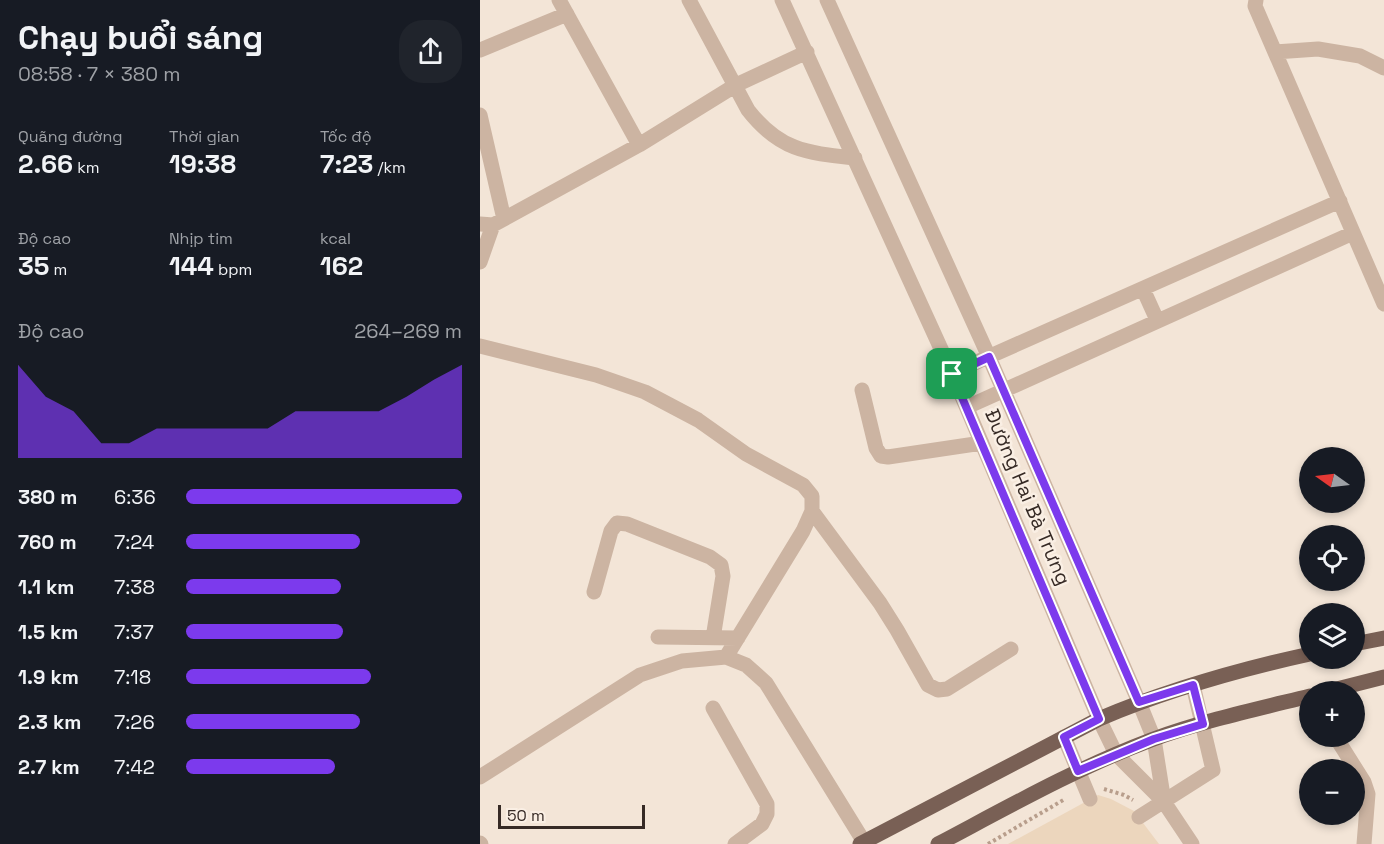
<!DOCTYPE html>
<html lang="vi">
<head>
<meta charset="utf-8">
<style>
	:root { --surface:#171b24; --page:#20242c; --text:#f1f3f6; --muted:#9ea1a6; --accent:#7c3aed }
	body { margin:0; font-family:"Space Grotesk",sans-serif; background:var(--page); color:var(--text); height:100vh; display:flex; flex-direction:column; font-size:22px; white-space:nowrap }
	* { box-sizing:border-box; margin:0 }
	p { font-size:20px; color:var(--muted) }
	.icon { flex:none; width:33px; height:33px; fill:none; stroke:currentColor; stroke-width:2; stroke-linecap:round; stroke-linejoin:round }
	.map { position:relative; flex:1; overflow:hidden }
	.details { display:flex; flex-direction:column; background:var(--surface); width:480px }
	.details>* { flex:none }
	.needle { width:39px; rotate:284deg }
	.buttons { position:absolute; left:819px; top:447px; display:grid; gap:12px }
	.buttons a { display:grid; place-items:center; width:66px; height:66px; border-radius:50%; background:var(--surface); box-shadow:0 3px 9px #0003; font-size:30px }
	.scale { position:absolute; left:18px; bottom:15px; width:147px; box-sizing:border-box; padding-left:6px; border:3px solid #362a25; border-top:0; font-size:16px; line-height:21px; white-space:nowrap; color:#362a25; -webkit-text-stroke:4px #faefe4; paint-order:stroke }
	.pin { position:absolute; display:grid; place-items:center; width:51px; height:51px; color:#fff; margin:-26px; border-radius:12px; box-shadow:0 3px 9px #0006 }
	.round { display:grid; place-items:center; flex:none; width:63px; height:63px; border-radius:24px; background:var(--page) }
	.head { display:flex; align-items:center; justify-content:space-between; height:102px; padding:0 18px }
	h1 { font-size:33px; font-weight:700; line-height:45px }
	.stats { display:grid; grid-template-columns:repeat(3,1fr); gap:9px; height:102px; padding:6px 18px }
	.stats div { display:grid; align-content:center }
	.stats b { font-size:26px; font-weight:700 }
	.stats small { font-size:16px; font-weight:400 }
	.stats p { font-size:16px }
	.chart { height:168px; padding:12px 18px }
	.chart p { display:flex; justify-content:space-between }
	.chart svg { width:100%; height:108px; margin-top:6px; fill:var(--accent); opacity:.7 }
	ul { padding:0 18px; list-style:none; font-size:20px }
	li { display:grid; grid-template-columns:96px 72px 1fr; align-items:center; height:45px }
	li i { height:15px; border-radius:8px; background:var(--accent) }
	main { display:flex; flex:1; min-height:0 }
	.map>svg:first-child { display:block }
	.plaza { fill:#ecd6bd }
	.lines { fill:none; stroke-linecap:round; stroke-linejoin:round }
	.path { stroke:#b89e8c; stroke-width:4; stroke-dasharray:3 3; stroke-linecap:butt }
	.minor { stroke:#ccb4a2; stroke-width:15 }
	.major { stroke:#796055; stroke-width:15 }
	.route-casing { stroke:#fff; stroke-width:12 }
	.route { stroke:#7c3aed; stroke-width:8 }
	.labels { text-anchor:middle; stroke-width:5; stroke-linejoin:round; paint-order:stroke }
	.street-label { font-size:20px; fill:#362a25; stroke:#faefe4 }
</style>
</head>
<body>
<main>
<section class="details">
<div class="head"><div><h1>Chạy buổi sáng</h1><p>08:58 · 7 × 380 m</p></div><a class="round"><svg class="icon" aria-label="share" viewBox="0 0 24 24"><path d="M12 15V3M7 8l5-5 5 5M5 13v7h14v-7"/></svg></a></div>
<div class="stats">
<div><p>Quãng đường</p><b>2.66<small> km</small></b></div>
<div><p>Thời gian</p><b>19:38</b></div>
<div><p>Tốc độ</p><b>7:23<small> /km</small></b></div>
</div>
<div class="stats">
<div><p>Độ cao</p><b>35<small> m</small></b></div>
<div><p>Nhịp tim</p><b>144<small> bpm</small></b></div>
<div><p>kcal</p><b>162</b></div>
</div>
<div class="chart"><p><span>Độ cao</span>264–269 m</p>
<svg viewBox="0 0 160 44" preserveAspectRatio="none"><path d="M0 44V6L10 19L20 25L30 38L40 38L50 32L60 32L70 32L80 32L90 32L100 25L110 25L120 25L130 25L140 19L150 12L160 6V44z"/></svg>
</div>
<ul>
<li><b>380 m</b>6:36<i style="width:100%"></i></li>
<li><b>760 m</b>7:24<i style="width:63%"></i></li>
<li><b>1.1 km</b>7:38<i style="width:56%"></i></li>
<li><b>1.5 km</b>7:37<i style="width:57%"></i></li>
<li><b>1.9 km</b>7:18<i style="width:67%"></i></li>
<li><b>2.3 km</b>7:26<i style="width:63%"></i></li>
<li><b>2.7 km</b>7:42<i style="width:54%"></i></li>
</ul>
</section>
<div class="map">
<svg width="904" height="844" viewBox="0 0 904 844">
	<rect width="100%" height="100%" fill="#f3e5d7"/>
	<path class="plaza" d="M618 795 631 799 654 811 679 844H528Z"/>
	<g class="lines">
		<path class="path" d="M624 789 644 795 653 800
			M508 844 585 799"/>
		<path class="minor" d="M79 0 159 145
			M209 0 268 110C300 151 327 153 375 158
			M302 0 472 373 619 719 636 754 684 802 712 844
			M347 0 509 357 659 702 674 739 684 802
			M776 0 775 6 904 304
			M0 50 87 14
			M795 52 838 49 880 56 904 68
			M0 115 24 219
			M0 224 13 225 159 145 256 85 327 52
			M0 262 13 225
			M663 289 677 320
			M0 346 116 375 165 392 218 420 266 454 323 485 332 496V511L323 531 246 657
			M472 373 860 201
			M382 390 396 448 401 456 408 457 502 443
			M487 407 873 233
			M332 511 400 603 417 630 448 685 458 690 467 689 531 649
			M114 592 131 531 137 523 147 524 230 557 241 565 243 576 233 638
			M178 637 258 638
			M233 708 287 804V814L282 824 255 844
			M855 736 884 782 888 794 884 844
			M584 737 610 799
			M0 777 160 675 202 661 246 657 266 665 286 683 384 842
			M659 817 733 770 713 685
			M0 843 1 844"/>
		<path class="major" d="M874 644 904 638
			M845 692 904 677
			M380 844 619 719C687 690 757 670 830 654
			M458 844C528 807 597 768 671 740 722 721 777 709 830 696"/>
	</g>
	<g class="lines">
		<defs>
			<path id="route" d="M509 357 659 702 713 685 723 724 674 739 598 771 584 737 619 719 472 374Z"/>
		</defs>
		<use href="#route" class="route-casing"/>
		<use href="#route" class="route"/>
	</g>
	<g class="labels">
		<g class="street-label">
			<text transform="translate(548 497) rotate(67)" y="7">Đường Hai Bà Trưng</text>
		</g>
	</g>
</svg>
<div class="buttons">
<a><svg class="needle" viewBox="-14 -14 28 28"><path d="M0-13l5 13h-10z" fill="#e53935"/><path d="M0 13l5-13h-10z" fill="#9ea1a6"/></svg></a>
<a><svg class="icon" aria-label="locate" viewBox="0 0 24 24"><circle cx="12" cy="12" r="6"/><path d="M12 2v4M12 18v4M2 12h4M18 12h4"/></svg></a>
<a><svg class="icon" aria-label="layers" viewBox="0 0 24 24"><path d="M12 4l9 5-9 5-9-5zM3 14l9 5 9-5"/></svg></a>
<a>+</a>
<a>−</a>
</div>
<div class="scale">50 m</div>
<div class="pin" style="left:472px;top:374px;background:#1e9e55"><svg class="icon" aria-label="arrive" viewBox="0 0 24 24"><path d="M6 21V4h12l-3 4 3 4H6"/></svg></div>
</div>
</main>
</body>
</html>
